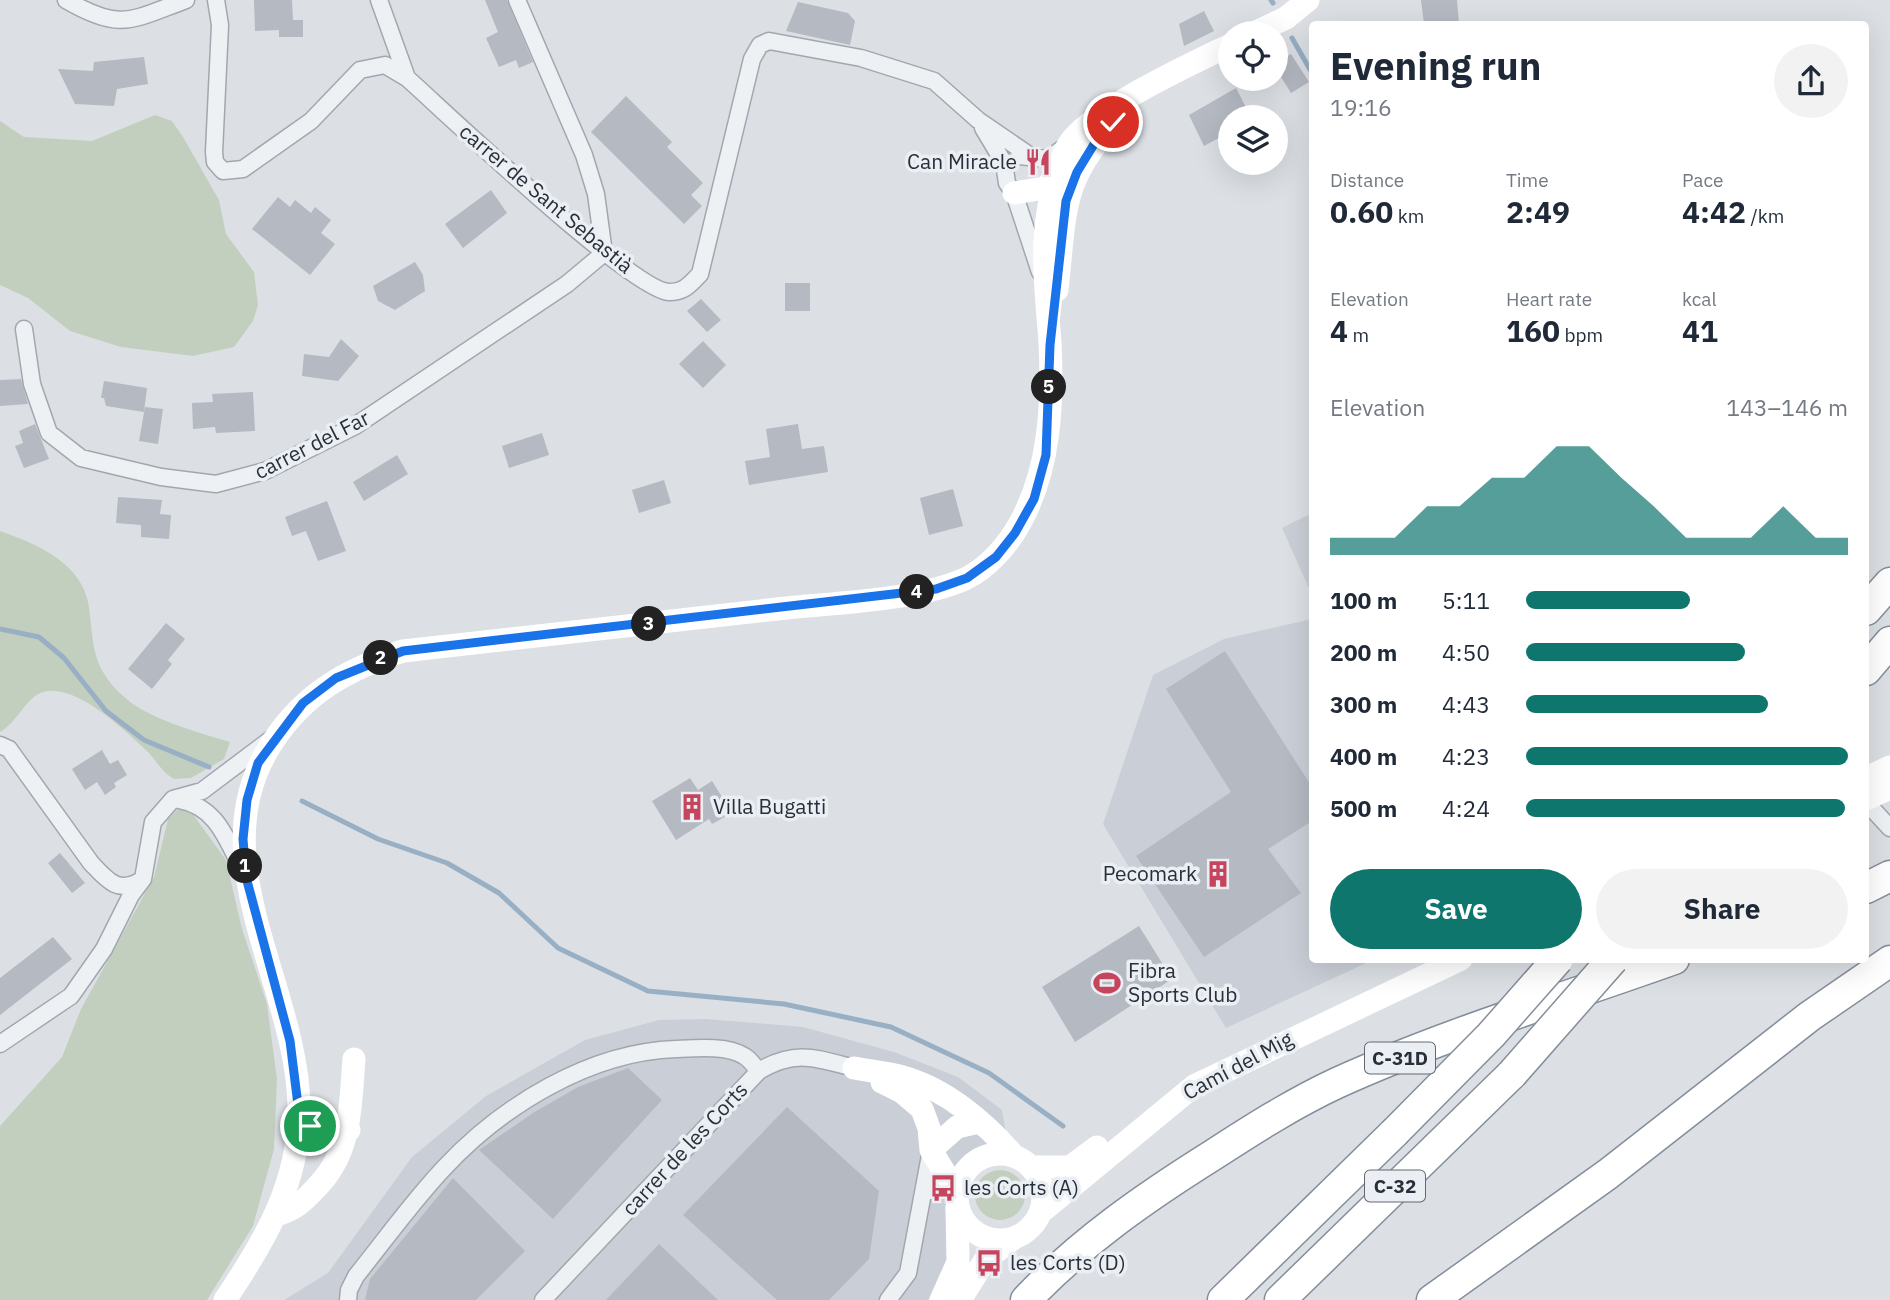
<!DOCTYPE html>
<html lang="en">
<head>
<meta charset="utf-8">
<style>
	:root { --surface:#fff; --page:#f2f2f3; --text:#1f2937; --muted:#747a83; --accent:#0f766e }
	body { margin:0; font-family:"IBM Plex Sans",sans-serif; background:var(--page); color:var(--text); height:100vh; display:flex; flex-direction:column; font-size:26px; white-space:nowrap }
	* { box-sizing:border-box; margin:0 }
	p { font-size:23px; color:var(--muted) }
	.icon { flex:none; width:38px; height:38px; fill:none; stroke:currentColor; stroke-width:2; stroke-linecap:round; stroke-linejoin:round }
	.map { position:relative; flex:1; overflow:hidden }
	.details { position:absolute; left:1309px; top:21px; width:560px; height:942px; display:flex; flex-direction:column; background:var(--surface); border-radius:7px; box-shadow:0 7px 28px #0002 }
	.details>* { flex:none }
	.buttons { position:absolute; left:1218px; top:21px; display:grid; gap:14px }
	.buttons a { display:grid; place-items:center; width:70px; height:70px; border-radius:50%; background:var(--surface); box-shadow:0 7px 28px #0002; font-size:35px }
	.pin { position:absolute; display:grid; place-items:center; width:60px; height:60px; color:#fff; margin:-30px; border:4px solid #fff; border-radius:50%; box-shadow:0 2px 7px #0007 }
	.km { position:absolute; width:35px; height:35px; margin:-18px; border-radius:50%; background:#222; color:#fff; font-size:19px; line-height:35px; text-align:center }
	.round { display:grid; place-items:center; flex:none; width:74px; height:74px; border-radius:37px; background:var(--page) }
	.head { display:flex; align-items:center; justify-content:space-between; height:119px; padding:0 21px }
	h1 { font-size:38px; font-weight:700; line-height:52px }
	.stats { display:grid; grid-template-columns:repeat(3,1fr); gap:10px; height:119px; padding:7px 21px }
	.stats div { display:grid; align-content:center }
	.stats b { font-size:30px; font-weight:700 }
	.stats small { font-size:19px; font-weight:400 }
	.stats p { font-size:19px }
	.chart { height:196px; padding:14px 21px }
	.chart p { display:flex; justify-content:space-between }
	.chart svg { width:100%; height:126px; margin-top:7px; fill:var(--accent); opacity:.7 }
	.cta { display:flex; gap:14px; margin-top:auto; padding:14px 21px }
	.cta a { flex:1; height:80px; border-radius:42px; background:var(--accent); color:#fff; font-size:28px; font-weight:700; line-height:80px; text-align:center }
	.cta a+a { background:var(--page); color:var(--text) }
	ul { padding:0 21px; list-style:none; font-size:23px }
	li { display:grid; grid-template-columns:112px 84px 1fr; align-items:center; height:52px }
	li i { height:18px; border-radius:9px; background:var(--accent) }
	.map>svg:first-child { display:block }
	.built { fill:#cacfd7 }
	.green { fill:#c3cfbe }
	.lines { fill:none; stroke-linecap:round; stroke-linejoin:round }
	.stream { stroke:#98afc4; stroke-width:5 }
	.building { fill:#b4b9c2 }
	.street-casing { stroke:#a2a7af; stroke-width:19 }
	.highway-casing { stroke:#848e9b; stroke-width:33 }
	.street { stroke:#eef1f4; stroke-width:16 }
	.secondary { stroke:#fff; stroke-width:23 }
	.highway { stroke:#fff; stroke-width:30 }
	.highway-bridge-casing { stroke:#848e9b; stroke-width:33; stroke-linecap:butt }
	.highway-bridge { stroke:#fff; stroke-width:30 }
	.route-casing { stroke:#fff; stroke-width:14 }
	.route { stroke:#1a73e8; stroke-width:9 }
	.labels { text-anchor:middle; stroke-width:7; stroke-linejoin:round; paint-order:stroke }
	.shield { fill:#ebeff3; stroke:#626972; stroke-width:2 }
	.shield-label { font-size:19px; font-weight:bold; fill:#272f3b }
	.poi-label { font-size:21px; fill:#272f3b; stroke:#ebeff3; text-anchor:start }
	.street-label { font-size:21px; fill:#272f3b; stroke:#ebeff3 }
</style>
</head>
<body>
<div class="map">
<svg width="1890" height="1300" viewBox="0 0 1890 1300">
	<rect width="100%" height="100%" fill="#dce0e5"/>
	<path class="built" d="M1312 513V595L1282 528Z
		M1312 619V959H1375L1226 1028 1103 824 1153 675 1224 639Z
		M706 1019 803 1027 894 1052 958 1077 1002 1110 1006 1133 955 1167 945 1208 949 1255 939 1283 928 1300H284L328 1273 412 1157 486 1096 585 1040 659 1020Z"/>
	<path class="green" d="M155 115 172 121 183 137 219 200 226 234 254 272 258 305 253 321 234 347 193 356 121 347 70 331 28 298 0 285V121L24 137 92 141Z
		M0 531C37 544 83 563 89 607 94 645 91 666 122 695 147 719 197 732 230 742L224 759 191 778 174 779C162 772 157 762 148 752 127 732 75 682 43 692 26 697 18 722 0 732Z
		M178 809 192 813 226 860 242 929 267 1004 277 1079 274 1149 253 1226 207 1300H0V1126L62 1057 81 1009 154 877 168 819Z
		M975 1195a25 25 0 1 1 50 0a25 25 0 1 1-50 0Z"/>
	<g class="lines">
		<path class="stream" d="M1271 0 1273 3
			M1292 38 1312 73
			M0 629 39 637 64 658 106 711 144 740 209 767
			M302 801 378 839 447 863 499 893 558 948 648 991 784 1004 891 1027 989 1073 1063 1126"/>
	</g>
	<path class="building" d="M254 0H292L293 20H303V37H279V30L255 31Z
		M485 0H507L533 62 519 68 516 60 499 67 486 38 498 32Z
		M1421 0H1457L1459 24H1424Z
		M798 2 848 13 855 21 850 45 786 31Z
		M1204 11 1214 31 1184 46 1179 24Z
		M1291 54 1309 82 1291 93 1276 69V63Z
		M144 57 148 84 117 89 114 106 75 104 58 69 93 71 94 62Z
		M1236 88 1251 117H1230V132L1204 146 1189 115Z
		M626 96 672 142 667 147 703 183 691 195 702 206 684 224 591 132Z
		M491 190 507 213 463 248 445 224Z
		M278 197 290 207 295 200 311 213 315 207 331 220 321 233 335 244 310 275 252 229Z
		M415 262 423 275 425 291 395 310 378 301 373 286Z
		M785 283H810V311H785Z
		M701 299 721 320 707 332 687 311Z
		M341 339 359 356 338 381 302 376 304 354 329 357Z
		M703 341 726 365 703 388 679 364Z
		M21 379 28 404 0 406V380Z
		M104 381 147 388 144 412 106 406 104 398H101Z
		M253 392 255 431 216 433 215 427 193 429 192 403 213 402 212 394Z
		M145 407 163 409 158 444 139 441Z
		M35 424 49 459 24 468 15 446 23 443 19 431Z
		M798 424 802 449 824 446 828 472 749 485 745 461 770 457 766 429Z
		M542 433 549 455 509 468 502 446Z
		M397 455 408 474 364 501 353 482Z
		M664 480 671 503 639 513 632 490Z
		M953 489 963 526 929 535 920 498Z
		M118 497 162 500 160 514 171 515 169 539 141 537V525L116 523Z
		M327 501 346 551 318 561 306 531 292 536 285 517Z
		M166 623 185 639 168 660 172 664 152 689 128 669Z
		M1225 651 1312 787V821L1268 849 1301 893 1204 957 1136 856 1231 792 1166 689Z
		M102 750 110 764 118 760 127 775 114 783 116 787 105 795 97 782 85 790 72 769Z
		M690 778 698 790 712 781 732 813 712 824 709 819 676 840 652 801Z
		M60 853 85 883 72 893 48 863Z
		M1139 926 1172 979 1075 1042 1042 987Z
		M53 937 72 959 0 1015V978Z
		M628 1068 662 1100 553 1219 479 1150 533 1113 578 1087Z
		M787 1107 879 1191 869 1259 829 1300H777L683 1215Z
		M453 1178 525 1251 476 1300H365L370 1279Z
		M659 1244 718 1300H606Z"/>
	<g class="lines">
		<defs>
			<path id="street" d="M66 0C121 32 131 20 186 0
				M216 0 220 25 214 152 215 162 223 171 243 169 311 121 360 70 385 65 407 78C445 112 633 291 669 292 685 292 690 284 700 274L752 59 760 45 769 41 861 58 934 81 978 120 1029 155
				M379 0 407 78
				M983 128 1004 163 1007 183 1014 193 1040 272
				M1019 156 1048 159 1066 146
				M24 329 32 384 49 433 81 458 161 477 216 484 265 471 355 426 567 284 604 253 596 194 584 155 517 0
				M0 745 9 749 91 863C107 880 118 894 140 881
				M173 799 202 791 271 739
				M179 800C218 807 227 841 244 873
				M1866 802 1890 828
				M0 1044 71 996 104 949 131 895 143 879 153 822 173 799
				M348 1300 349 1290 356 1276C385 1240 412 1202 444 1168 502 1106 589 1052 676 1049 695 1048 728 1045 744 1056 750 1059 754 1066 759 1071
				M543 1300 759 1071C795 1049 816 1058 854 1068
				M888 1300 908 1273 931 1150"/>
			<path id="highway" d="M1866 610 1890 583
				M1866 670 1890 642
				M1866 888 1890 876
				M1026 1300C1081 1242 1146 1197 1213 1155 1253 1129 1294 1103 1337 1083 1445 1034 1562 999 1674 959
				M1223 1300 1394 1133
				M1280 1300 1512 1074
				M1432 1300 1608 1174 1810 1016 1890 961"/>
		</defs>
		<use href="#street" class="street-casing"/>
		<use href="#highway" class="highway-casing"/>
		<use href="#street" class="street"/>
		<path class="secondary" d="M1254 33 1286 18 1308 0
			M1014 193 1045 188 1060 173
			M1057 290C1066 208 1060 179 1121 115
			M1866 778 1890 767
			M1866 799 1890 788
			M854 1068C870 1071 887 1073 903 1077 946 1089 986 1123 1014 1156
			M882 1082 902 1092 922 1109 929 1128 931 1150 958 1195
			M299 1113C314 1130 327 1130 349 1130
			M931 1150 957 1127 979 1122
			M957 1197a43 43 0 1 1 86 0a43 43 0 1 1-86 0Z
			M1031 1167H1070L1097 1147
			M1040 1213 1194 1086 1461 959
			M276 1215C294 1210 302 1203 315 1189 352 1153 350 1108 354 1059
			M225 1300C264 1242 299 1184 299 1111 300 989 196 858 272 743 304 693 348 669 403 651 527 637 652 623 777 609 831 603 916 601 965 579 988 568 1008 545 1020 523 1050 469 1053 404 1050 343 1046 284 1037 231 1058 173 1061 164 1063 152 1069 144 1091 110 1191 64 1230 45
			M941 1300 958 1262 957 1208
			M960 1300 985 1260 1014 1238"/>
		<use href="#highway" class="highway"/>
		<defs>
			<path id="highway-bridge" d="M1512 1074 1613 959
				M1394 1133 1491 1035 1558 959"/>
		</defs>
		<use href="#highway-bridge" class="highway-bridge-casing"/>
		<use href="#highway-bridge" class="highway-bridge"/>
	</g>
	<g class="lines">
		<defs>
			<path id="route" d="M310 1126 299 1113 290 1041 246 877 243 839 247 800 258 763 303 703 336 678 403 651 936 589 967 578 996 557 1015 533 1034 499 1046 455 1050 345 1066 201 1077 172 1096 141 1113 122"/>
		</defs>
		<use href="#route" class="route-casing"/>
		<use href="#route" class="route"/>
	</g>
	<defs>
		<symbol id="restaurant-bare" viewBox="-9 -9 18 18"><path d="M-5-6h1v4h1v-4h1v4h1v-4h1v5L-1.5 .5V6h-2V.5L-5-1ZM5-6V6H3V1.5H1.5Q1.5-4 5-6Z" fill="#c6455e" stroke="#ebeff3" stroke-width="2.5" paint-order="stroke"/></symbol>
		<symbol id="building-bare" viewBox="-9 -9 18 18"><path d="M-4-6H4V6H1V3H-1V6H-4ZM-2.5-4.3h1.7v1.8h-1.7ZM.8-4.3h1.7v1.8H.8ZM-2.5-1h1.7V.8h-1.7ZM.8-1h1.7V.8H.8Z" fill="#c6455e" stroke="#ebeff3" stroke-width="2.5" paint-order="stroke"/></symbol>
		<symbol id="stadium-bare" viewBox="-9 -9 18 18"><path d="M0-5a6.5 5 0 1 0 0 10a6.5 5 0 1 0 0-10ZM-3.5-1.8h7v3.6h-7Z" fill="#c6455e" stroke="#ebeff3" stroke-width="2.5" paint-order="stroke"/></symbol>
		<symbol id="bus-bare" viewBox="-9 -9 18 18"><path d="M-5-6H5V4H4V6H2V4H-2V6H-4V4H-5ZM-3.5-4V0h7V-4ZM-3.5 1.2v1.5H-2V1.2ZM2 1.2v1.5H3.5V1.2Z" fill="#c6455e" stroke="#ebeff3" stroke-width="2.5" paint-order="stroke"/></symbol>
	</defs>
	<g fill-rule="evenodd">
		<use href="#restaurant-bare" x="1019" y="143" width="38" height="38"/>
		<use href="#building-bare" x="673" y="788" width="38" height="38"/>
		<use href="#building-bare" x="1199" y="855" width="38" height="38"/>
		<use href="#stadium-bare" x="1088" y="964" width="38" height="38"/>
		<use href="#bus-bare" x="924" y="1169" width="38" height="38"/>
		<use href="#bus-bare" x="970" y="1244" width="38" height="38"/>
	</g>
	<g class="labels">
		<g class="shield">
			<rect x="1365" y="1042.5" width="70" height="31" rx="5"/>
			<rect x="1365" y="1170.5" width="60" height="31" rx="5"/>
		</g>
		<g class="shield-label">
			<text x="1400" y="1065">C-31D</text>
			<text x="1395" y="1193">C-32</text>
		</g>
		<g class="poi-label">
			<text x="1017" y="169" text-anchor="end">Can Miracle</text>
			<text x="713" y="814">Villa Bugatti</text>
			<text x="1197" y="881" text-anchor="end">Pecomark</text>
			<text x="1128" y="978">Fibra<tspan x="1128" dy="24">Sports Club</tspan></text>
			<text x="964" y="1195">les Corts (A)</text>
			<text x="1010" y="1270">les Corts (D)</text>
		</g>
		<g class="street-label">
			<text transform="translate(546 199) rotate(40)" y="7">carrer de Sant Sebastià</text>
			<text transform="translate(312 445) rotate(-27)" y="7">carrer del Far</text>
			<text transform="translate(1238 1066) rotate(-28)" y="7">Camí del Mig</text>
			<text transform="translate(685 1149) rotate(-47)" y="7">carrer de les Corts</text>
		</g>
	</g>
</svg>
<div class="buttons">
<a><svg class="icon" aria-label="locate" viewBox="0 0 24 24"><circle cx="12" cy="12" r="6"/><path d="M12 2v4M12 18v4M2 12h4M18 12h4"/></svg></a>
<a><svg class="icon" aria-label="layers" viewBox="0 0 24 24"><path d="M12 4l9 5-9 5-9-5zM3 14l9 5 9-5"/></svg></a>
</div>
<div class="pin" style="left:310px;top:1126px;background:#1e9e55"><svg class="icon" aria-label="arrive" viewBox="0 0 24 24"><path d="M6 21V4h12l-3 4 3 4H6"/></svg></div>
<div class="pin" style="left:1113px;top:122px;background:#d93025"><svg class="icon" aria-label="check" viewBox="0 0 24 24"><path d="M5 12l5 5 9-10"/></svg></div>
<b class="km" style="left:245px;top:866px">1</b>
<b class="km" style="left:381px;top:658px">2</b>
<b class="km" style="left:649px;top:624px">3</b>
<b class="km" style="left:917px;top:592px">4</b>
<b class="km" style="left:1049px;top:387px">5</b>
<section class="details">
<div class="head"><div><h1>Evening run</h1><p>19:16</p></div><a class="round"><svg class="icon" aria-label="share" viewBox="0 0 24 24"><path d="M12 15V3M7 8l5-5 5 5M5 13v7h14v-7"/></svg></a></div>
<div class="stats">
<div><p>Distance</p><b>0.60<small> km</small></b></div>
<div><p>Time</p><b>2:49</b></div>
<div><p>Pace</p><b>4:42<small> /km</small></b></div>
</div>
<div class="stats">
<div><p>Elevation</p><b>4<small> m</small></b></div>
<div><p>Heart rate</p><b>160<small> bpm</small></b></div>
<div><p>kcal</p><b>41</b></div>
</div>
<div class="chart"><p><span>Elevation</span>143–146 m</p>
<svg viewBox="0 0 160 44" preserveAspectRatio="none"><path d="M0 44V38L10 38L20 38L30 27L40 27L50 17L60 17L70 6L80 6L90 17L100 27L110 38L120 38L130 38L140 27L150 38L160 38V44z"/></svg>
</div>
<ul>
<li><b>100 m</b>5:11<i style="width:51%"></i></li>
<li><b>200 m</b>4:50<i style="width:68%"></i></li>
<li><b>300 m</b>4:43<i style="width:75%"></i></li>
<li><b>400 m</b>4:23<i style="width:100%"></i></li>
<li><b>500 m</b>4:24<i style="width:99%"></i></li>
</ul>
<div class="cta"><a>Save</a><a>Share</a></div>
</section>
</div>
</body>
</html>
